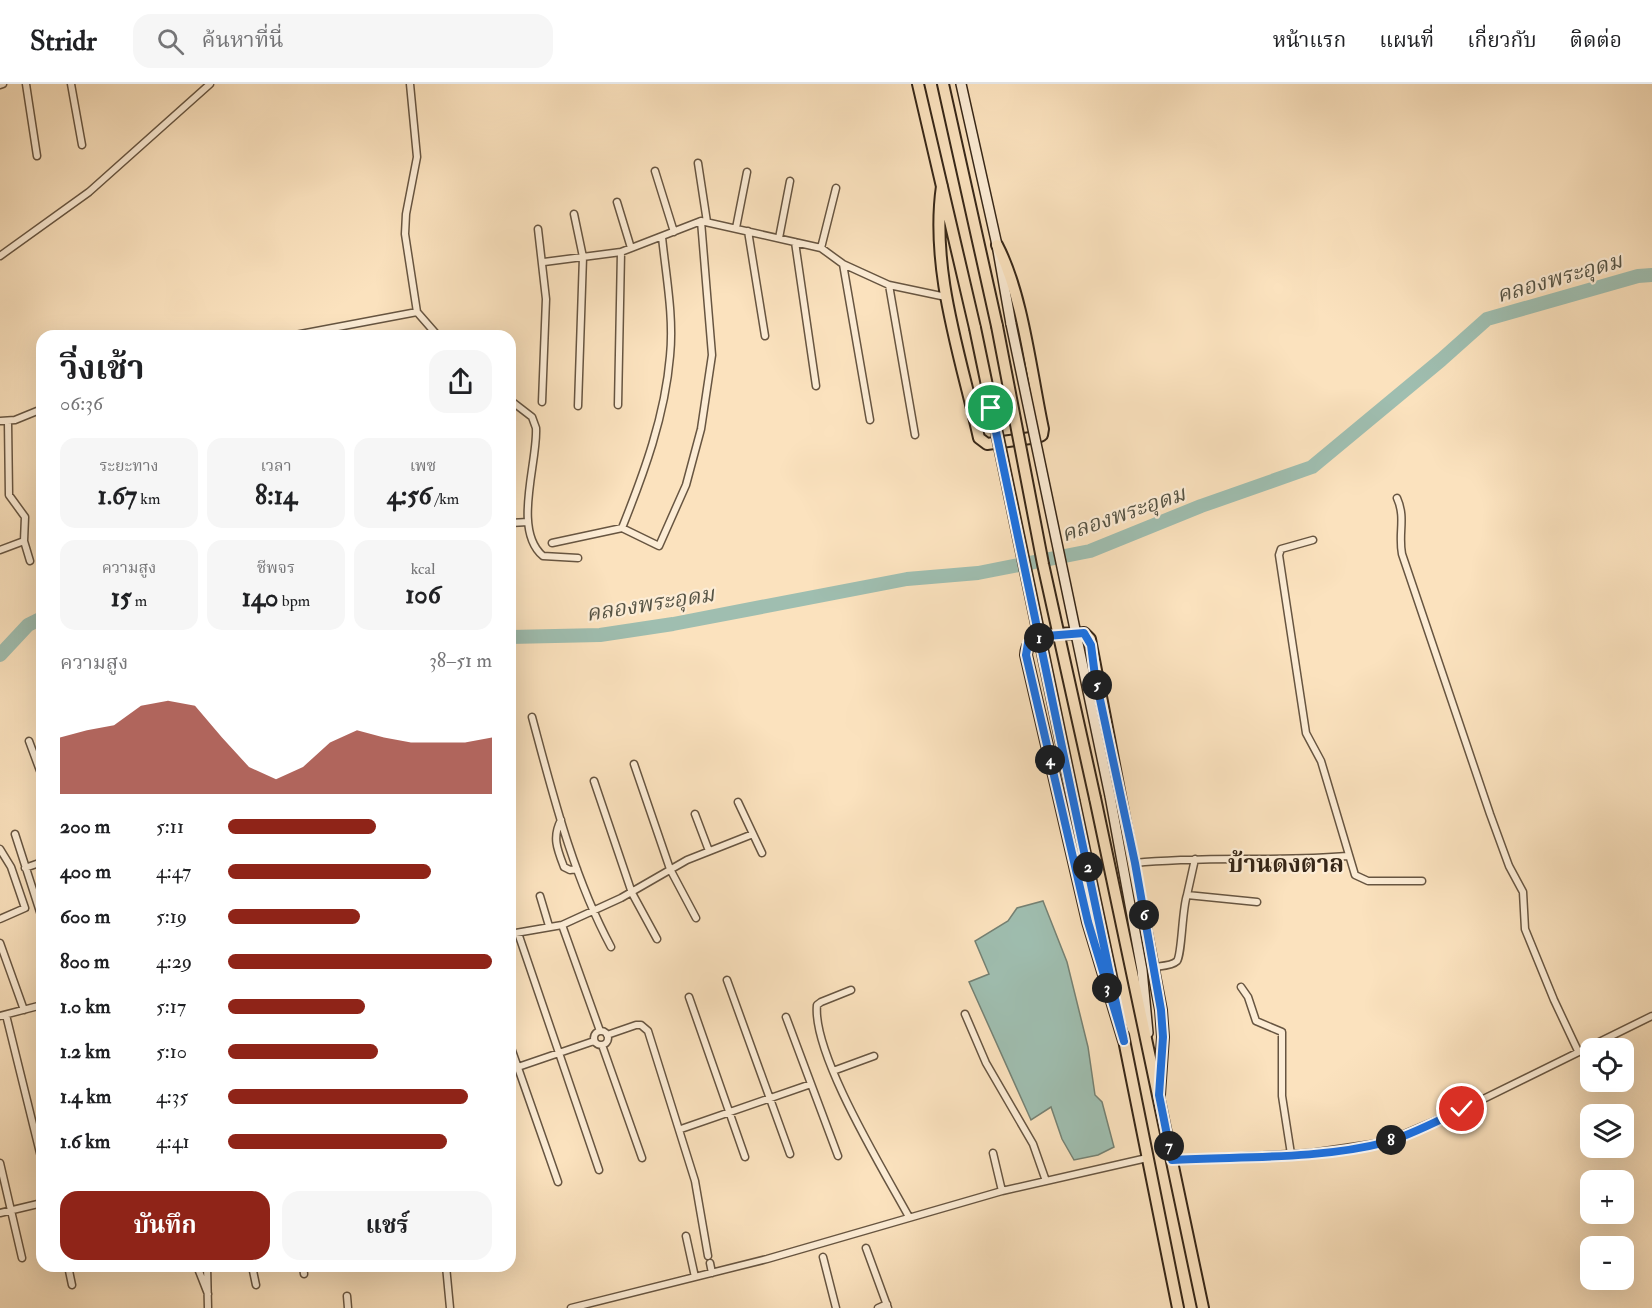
<!DOCTYPE html>
<html lang="th">
<head>
<meta charset="utf-8">
<style>
	:root { --surface:#fff; --page:#f6f6f6; --text:#202124; --muted:#757577; --line:#e0e0e0; --accent:#8f2418 }
	body { margin:0; font-family:"IM FELL Double Pica","Noto Serif Thai",serif; background:var(--page); color:var(--text); height:100vh; display:flex; flex-direction:column; font-size:22px; white-space:nowrap }
	* { box-sizing:border-box; margin:0 }
	p { font-size:20px; color:var(--muted) }
	.icon { flex:none; width:33px; height:33px; fill:none; stroke:currentColor; stroke-width:2; stroke-linecap:round; stroke-linejoin:round }
	.map { position:relative; flex:1; overflow:hidden }
	.panel { position:absolute; left:36px; top:246px; width:480px; height:942px; display:flex; flex-direction:column; background:var(--surface); border-radius:18px; box-shadow:0 6px 24px #0002 }
	.panel>* { flex:none }
	.fabs { position:absolute; left:1580px; top:954px; display:grid; gap:12px }
	.fabs a { display:grid; place-items:center; width:54px; height:54px; border-radius:12px; background:var(--surface); box-shadow:0 6px 24px #0002; font-size:30px }
	.pin { position:absolute; display:grid; place-items:center; width:51px; height:51px; color:#fff; margin:-26px; border:3px solid #fff; border-radius:50%; box-shadow:0 2px 6px #0007 }
	.km { position:absolute; width:30px; height:30px; margin:-15px; border-radius:50%; background:#222; color:#fff; font-size:16px; line-height:30px; text-align:center }
	.round { display:grid; place-items:center; flex:none; width:63px; height:63px; border-radius:18px; background:var(--page) }
	.head { display:flex; align-items:center; justify-content:space-between; height:102px; padding:0 24px }
	h1 { font-size:33px; font-weight:700; line-height:45px }
	.figures { display:grid; grid-template-columns:repeat(3,1fr); gap:9px; height:102px; padding:6px 24px }
	.figures div { display:grid; align-content:center; border-radius:15px; background:var(--page); text-align:center }
	.figures b { font-size:26px; font-weight:700 }
	.figures small { font-size:16px; font-weight:400 }
	.figures p { font-size:16px }
	.chart { height:168px; padding:12px 24px }
	.chart p { display:flex; justify-content:space-between }
	.chart svg { width:100%; height:108px; margin-top:6px; fill:var(--accent); opacity:.7 }
	.button { display:flex; gap:12px; margin-top:auto; padding:12px 24px }
	.button a { flex:1; height:69px; border-radius:18px; background:var(--accent); color:#fff; font-size:24px; font-weight:700; line-height:69px; text-align:center }
	.button a+a { background:var(--page); color:var(--text) }
	ul { padding:0 24px; list-style:none; font-size:20px }
	li { display:grid; grid-template-columns:96px 72px 1fr; align-items:center; height:45px }
	li i { height:15px; border-radius:8px; background:var(--accent) }
	header { display:flex; align-items:center; gap:36px; box-sizing:border-box; height:84px; padding:0 30px; background:var(--surface); border-bottom:2px solid var(--line) }
	header strong { font-size:28px }
	nav { display:flex; gap:33px; margin-inline-start:auto; font-size:21px }
	.search { width:420px; height:54px; background:var(--page); display:flex; align-items:center; gap:15px; box-sizing:border-box; padding:0 21px; border-radius:18px; color:var(--muted); font-size:22px }
	.map>svg:first-child { display:block }
	.water { fill:#9fbeb0; stroke:#758173; stroke-width:1.5 }
	.lines { fill:none; stroke-linecap:round; stroke-linejoin:round }
	.river { stroke:#9fbeb0; stroke-width:14 }
	.minor-casing { stroke:#675541; stroke-width:9 }
	.secondary-casing { stroke:#362617; stroke-width:12 }
	.primary-casing { stroke:#362617; stroke-width:14 }
	.minor { stroke:#fcecd5; stroke-width:6 }
	.secondary { stroke:#fcecd5; stroke-width:9 }
	.primary { stroke:#fbe2be; stroke-width:10 }
	.secondary-bridge-casing { stroke:#362617; stroke-width:12; stroke-linecap:butt }
	.primary-bridge-casing { stroke:#362617; stroke-width:14; stroke-linecap:butt }
	.secondary-bridge { stroke:#fcecd5; stroke-width:9 }
	.primary-bridge { stroke:#fbe2be; stroke-width:10 }
	.route-casing { stroke:#fff; stroke-width:12 }
	.route { stroke:#1a73e8; stroke-width:8 }
	.labels { text-anchor:middle; stroke-width:4.5; stroke-linejoin:round; paint-order:stroke }
	.water-label { font-size:22px; font-style:italic; fill:#565445; stroke:#fcecd5 }
	.quarter-label { font-size:24px; font-weight:bold; fill:#362617; stroke:#fcecd5 }
</style>
</head>
<body>
<header>
<strong>Stridr</strong>
<div class="search"><svg class="icon" aria-label="search" viewBox="0 0 24 24"><circle cx="10" cy="10" r="6"/><path d="M15 15l6 6"/></svg>ค้นหาที่นี่</div>
<nav><a>หน้าแรก</a><a>แผนที่</a><a>เกี่ยวกับ</a><a>ติดต่อ</a></nav>
</header>
<div class="map">
<svg width="1652" height="1224" viewBox="0 0 1652 1224">
	<rect width="100%" height="100%" fill="#fbe2be"/>
	<filter id="stains"><feTurbulence type="fractalNoise" baseFrequency=".00333" numOctaves="4"/><feColorMatrix values="0 0 0 0 .2 0 0 0 0 .09 0 0 0 0 .02 0 0 0 .5 -.17"/></filter>
	<radialGradient id="worn" r=".72"><stop offset=".6" stop-color="#630" stop-opacity="0"/><stop offset="1" stop-color="#630" stop-opacity=".3"/></radialGradient>
	<path class="water" d="M1043 817 1067 878 1088 963 1095 1011 1102 1018 1114 1063 1098 1071 1074 1076 1062 1055 1051 1023 1031 1036 969 898 989 890 975 857 1008 837 1017 824Z"/>
	<g class="lines">
		<path class="river" d="M510 553 600 551 673 540 907 495 978 489 1090 467 1201 422 1312 383 1441 276 1487 235 1638 192 1652 191
			M0 571 28 541 42 534"/>
		<defs>
			<path id="minor" d="M26 0 37 72
				M71 0 82 61
				M410 0 417 73 406 130 405 150 417 228 438 252
				M0 1 3 0
				M698 79 707 138
				M655 87 674 148
				M617 118 631 164
				M574 130 583 173 578 322
				M736 144 747 88
				M538 145 546 215 542 318
				M748 147 765 252
				M779 154 790 97
				M795 158 816 302
				M821 164 836 104
				M0 172 89 108 210 0
				M544 178 621 168 701 137 821 164 843 180 889 201 946 213
				M843 180 870 336
				M889 201 915 351
				M290 252 417 228
				M510 316 532 333 536 344C538 378 512 446 543 472L578 474
				M618 321 621 168
				M0 337 15 336 42 325
				M8 338 9 411 25 433 24 457 30 477
				M1397 414C1406 434 1398 449 1402 470L1490 730 1509 782 1523 808 1525 845 1554 916 1578 967
				M510 439 528 438
				M622 444C644 389 665 332 670 272 674 233 666 192 662 153
				M1313 456 1281 465 1279 471 1306 649 1321 677 1355 791 1368 797H1422
				M552 459 622 444 659 462 686 401 701 345 712 271 701 137
				M0 466 24 457
				M532 633C553 711 573 792 611 863
				M29 657 42 692
				M634 680 670 785 696 834
				M594 697 632 809 657 855
				M738 718 762 769
				M695 730 709 767
				M561 736C552 753 557 765 564 783L570 786 577 785
				M15 750 42 834
				M0 765 11 783 25 824 0 835
				M1135 779C1205 772 1276 778 1347 772
				M25 784 42 778
				M1187 811 1195 775
				M540 812 549 842
				M562 841 600 947
				M518 849 599 1086
				M510 850 562 841 621 814 687 776 753 750
				M0 859 24 926
				M1154 883C1160 882 1172 882 1177 877 1182 870 1182 825 1187 811L1257 818
				M727 896 790 1070
				M1241 903 1248 913 1256 937 1282 948V1012L1291 1070
				M851 906 821 918 817 921C812 970 884 1087 909 1133
				M689 913 745 1073
				M965 930 986 979 1033 1060 1046 1097
				M6 931 42 1077
				M0 932 42 921
				M786 933 838 1072
				M594 954a7 7 0 1 1 14 0a7 7 0 1 1-14 0Z
				M607 951 636 941H641L648 947 695 1097 708 1172
				M510 961 558 1098
				M602 961 642 1074
				M518 983 594 957
				M833 987 874 972
				M681 1045 811 1000
				M993 1069 1002 1107
				M1172 1076 1311 1069 1386 1058 1463 1025 1652 932
				M0 1079 22 1174
				M0 1129 42 1119
				M686 1152 695 1193
				M866 1164 888 1224
				M823 1173 836 1224
				M710 1179 712 1189
				M68 1182 72 1201
				M197 1182 208 1210
				M207 1182 208 1224
				M252 1182 256 1201
				M303 1182 304 1190
				M446 1182 450 1224
				M347 1212 348 1224
				M571 1224 767 1175 1002 1107 1147 1074
				M878 1224 887 1220"/>
			<path id="secondary" d="M961 0 997 161 1011 240
				M1110 712 1142 886 1148 949"/>
			<path id="primary" d="M918 0 975 244
				M943 0 997 242
				M942 102C930 186 961 273 979 354L987 360 1038 353 1042 351 1043 345C1031 289 1023 211 997 161
				M1095 714 1203 1224
				M1074 718 1112 897
				M1123 951 1178 1224
				M1124 957 1088 838 1026 571C1027 545 1064 551 1084 549L1090 555 1161 926 1163 953 1159 1011"/>
		</defs>
		<use href="#minor" class="minor-casing"/>
		<use href="#secondary" class="secondary-casing"/>
		<use href="#primary" class="primary-casing"/>
		<use href="#minor" class="minor"/>
		<use href="#secondary" class="secondary"/>
		<use href="#primary" class="primary"/>
		<defs>
			<path id="secondary-bridge" d="M1011 240 1110 712"/>
			<path id="primary-bridge" d="M997 242 1043 480 1095 714
				M975 244 1074 718"/>
		</defs>
		<use href="#secondary-bridge" class="secondary-bridge-casing"/>
		<use href="#primary-bridge" class="primary-bridge-casing"/>
		<use href="#secondary-bridge" class="secondary-bridge"/>
		<use href="#primary-bridge" class="primary-bridge"/>
	</g>
	<g class="lines">
		<defs>
			<path id="route" d="M991 324C1034 535 1080 746 1124 957L1088 838 1026 571 1028 559 1034 553 1084 549 1091 561 1095 592 1135 779 1161 926 1163 953 1159 1011 1172 1076C1242 1072 1318 1076 1387 1058 1413 1050 1438 1037 1462 1025"/>
		</defs>
		<use href="#route" class="route-casing"/>
		<use href="#route" class="route"/>
	</g>
	<g class="labels">
		<g class="water-label">
			<text transform="translate(1559 193) rotate(-16)" y="8">คลองพระอุดม</text>
			<text transform="translate(1123 429) rotate(-19)" y="8">คลองพระอุดม</text>
			<text transform="translate(650 519) rotate(-9)" y="8">คลองพระอุดม</text>
		</g>
		<g class="quarter-label">
			<text x="1286" y="788">บ้านดงตาล</text>
		</g>
	</g>
	<rect width="100%" height="100%" filter="url(#stains)"/>
	<rect width="100%" height="100%" fill="url(#worn)"/>
</svg>
<div class="fabs">
<a><svg class="icon" aria-label="locate" viewBox="0 0 24 24"><circle cx="12" cy="12" r="6"/><path d="M12 2v4M12 18v4M2 12h4M18 12h4"/></svg></a>
<a><svg class="icon" aria-label="layers" viewBox="0 0 24 24"><path d="M12 4l9 5-9 5-9-5zM3 14l9 5 9-5"/></svg></a>
<a>+</a>
<a>−</a>
</div>
<div class="pin" style="left:991px;top:324px;background:#1e9e55"><svg class="icon" aria-label="arrive" viewBox="0 0 24 24"><path d="M6 21V4h12l-3 4 3 4H6"/></svg></div>
<div class="pin" style="left:1462px;top:1025px;background:#d93025"><svg class="icon" aria-label="check" viewBox="0 0 24 24"><path d="M5 12l5 5 9-10"/></svg></div>
<b class="km" style="left:1039px;top:554px">1</b>
<b class="km" style="left:1088px;top:783px">2</b>
<b class="km" style="left:1107px;top:904px">3</b>
<b class="km" style="left:1050px;top:676px">4</b>
<b class="km" style="left:1097px;top:601px">5</b>
<b class="km" style="left:1144px;top:831px">6</b>
<b class="km" style="left:1169px;top:1062px">7</b>
<b class="km" style="left:1391px;top:1056px">8</b>
<section class="panel">
<div class="head"><div><h1>วิ่งเช้า</h1><p>06:36</p></div><a class="round"><svg class="icon" aria-label="share" viewBox="0 0 24 24"><path d="M12 15V3M7 8l5-5 5 5M5 13v7h14v-7"/></svg></a></div>
<div class="figures">
<div><p>ระยะทาง</p><b>1.67<small> km</small></b></div>
<div><p>เวลา</p><b>8:14</b></div>
<div><p>เพซ</p><b>4:56<small> /km</small></b></div>
</div>
<div class="figures">
<div><p>ความสูง</p><b>15<small> m</small></b></div>
<div><p>ชีพจร</p><b>140<small> bpm</small></b></div>
<div><p>kcal</p><b>106</b></div>
</div>
<div class="chart"><p><span>ความสูง</span>38–51 m</p>
<svg viewBox="0 0 160 44" preserveAspectRatio="none"><path d="M0 44V21L10 18L20 16L30 8L40 6L50 8L60 21L70 33L80 38L90 33L100 23L110 18L120 21L130 23L140 23L150 23L160 21V44z"/></svg>
</div>
<ul>
<li><b>200 m</b>5:11<i style="width:56%"></i></li>
<li><b>400 m</b>4:47<i style="width:77%"></i></li>
<li><b>600 m</b>5:19<i style="width:50%"></i></li>
<li><b>800 m</b>4:29<i style="width:100%"></i></li>
<li><b>1.0 km</b>5:17<i style="width:52%"></i></li>
<li><b>1.2 km</b>5:10<i style="width:57%"></i></li>
<li><b>1.4 km</b>4:35<i style="width:91%"></i></li>
<li><b>1.6 km</b>4:41<i style="width:83%"></i></li>
</ul>
<div class="button"><a>บันทึก</a><a>แชร์</a></div>
</section>
</div>
</body>
</html>
